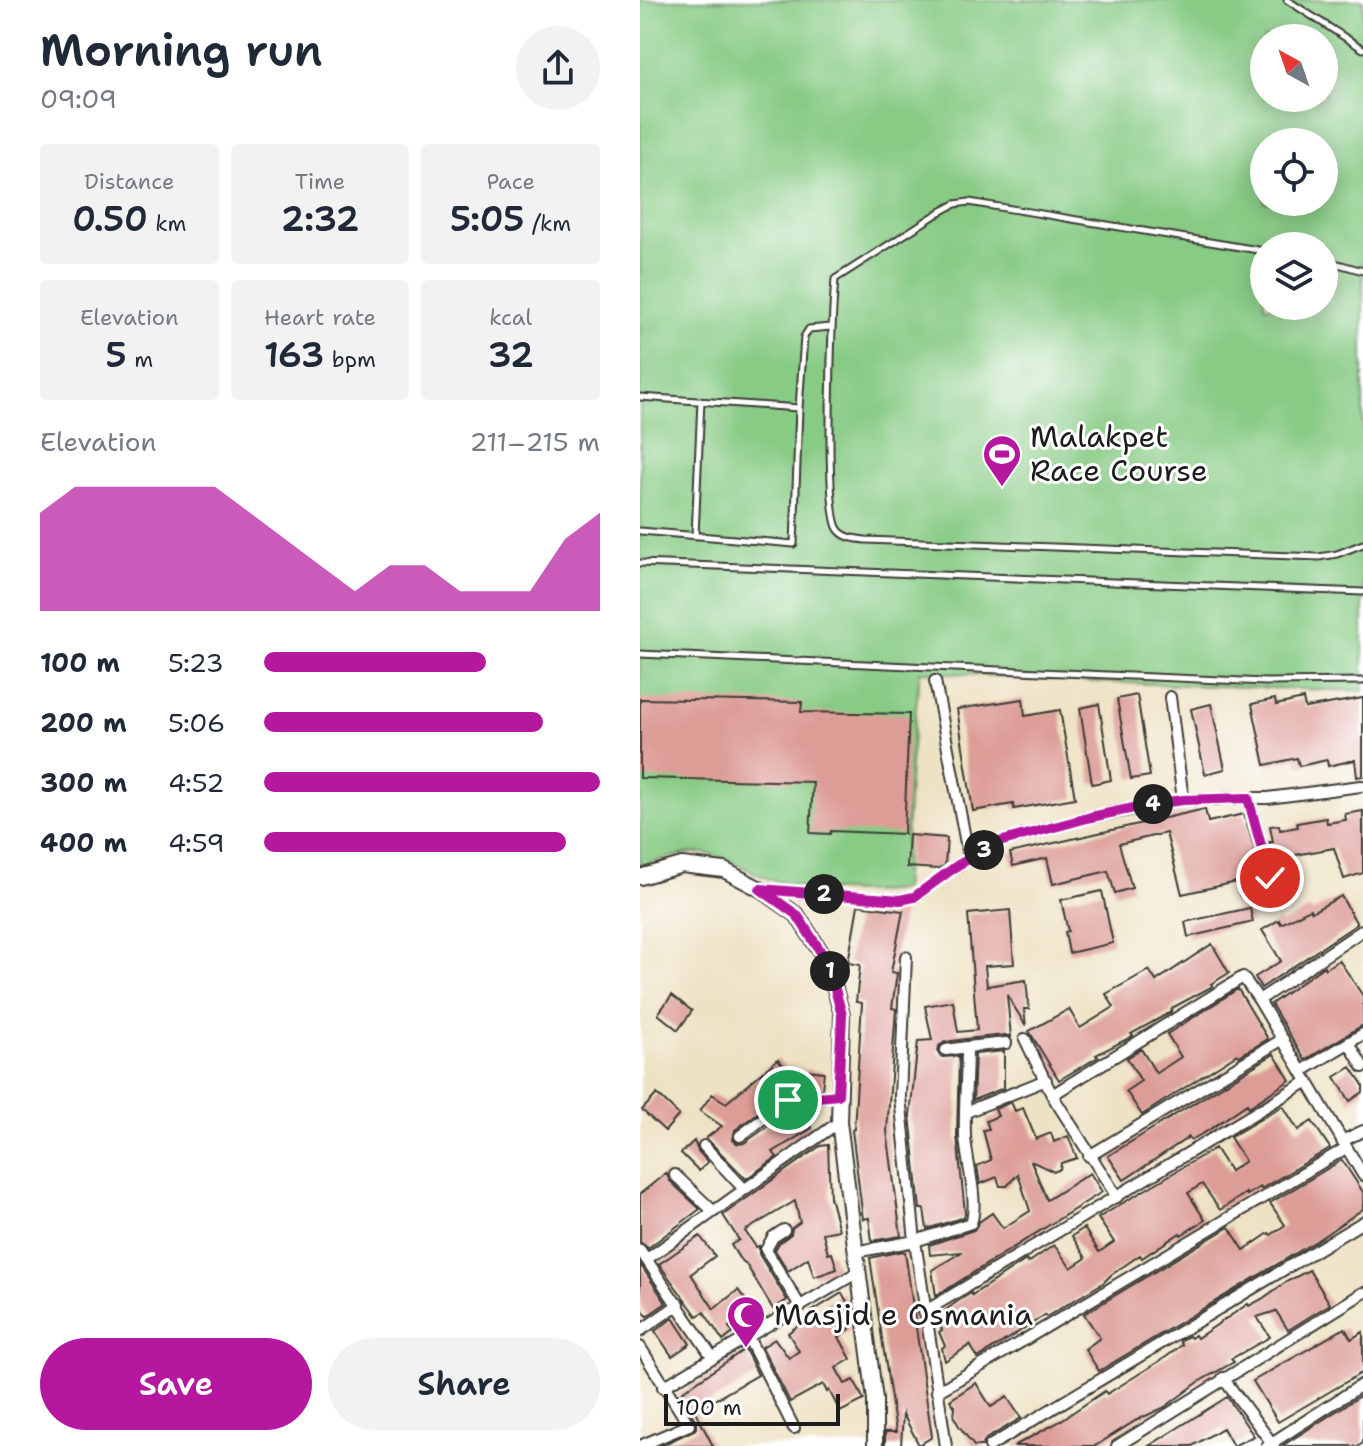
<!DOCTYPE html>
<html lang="en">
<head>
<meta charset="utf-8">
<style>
	:root { --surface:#fff; --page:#f2f2f3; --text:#1f2937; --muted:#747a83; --accent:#b5179e }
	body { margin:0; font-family:"Shantell Sans",sans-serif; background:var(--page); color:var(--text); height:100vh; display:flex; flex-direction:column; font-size:30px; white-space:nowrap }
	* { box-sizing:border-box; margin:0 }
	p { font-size:26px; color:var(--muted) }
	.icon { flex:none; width:44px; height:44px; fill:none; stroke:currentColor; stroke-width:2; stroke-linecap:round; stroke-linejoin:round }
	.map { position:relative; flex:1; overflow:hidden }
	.sheet { display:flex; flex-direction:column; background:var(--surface); width:640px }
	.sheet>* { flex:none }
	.needle { width:52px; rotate:320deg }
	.controls { position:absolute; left:610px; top:24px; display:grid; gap:16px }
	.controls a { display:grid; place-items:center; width:88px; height:88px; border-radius:50%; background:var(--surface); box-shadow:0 4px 20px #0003; font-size:40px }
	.scale { position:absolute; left:24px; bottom:20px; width:176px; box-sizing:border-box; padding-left:8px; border:4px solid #1c1c1c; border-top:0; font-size:22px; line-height:28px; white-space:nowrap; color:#1c1c1c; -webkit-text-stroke:6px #fff; paint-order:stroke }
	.pin { position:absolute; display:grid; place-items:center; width:68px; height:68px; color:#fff; margin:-34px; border:4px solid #fff; border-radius:50%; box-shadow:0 2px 8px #0007 }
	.km { position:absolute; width:40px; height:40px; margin:-20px; border-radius:50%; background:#222; color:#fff; font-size:22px; line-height:40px; text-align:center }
	.round { display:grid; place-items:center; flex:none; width:84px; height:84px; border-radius:42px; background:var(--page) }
	.head { display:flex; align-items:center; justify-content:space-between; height:136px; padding:0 40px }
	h1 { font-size:44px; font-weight:600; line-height:60px }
	.stats { display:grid; grid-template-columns:repeat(3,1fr); gap:12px; height:136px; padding:8px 40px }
	.stats div { display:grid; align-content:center; border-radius:8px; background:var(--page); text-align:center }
	.stats b { font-size:34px; font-weight:600 }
	.stats small { font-size:22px; font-weight:400 }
	.stats p { font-size:22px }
	.chart { height:224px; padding:16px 40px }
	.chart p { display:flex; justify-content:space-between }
	.chart svg { width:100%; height:144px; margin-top:8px; fill:var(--accent); opacity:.7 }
	.cta { display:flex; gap:16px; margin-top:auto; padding:16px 40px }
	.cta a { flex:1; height:92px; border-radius:48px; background:var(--accent); color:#fff; font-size:32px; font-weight:600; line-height:92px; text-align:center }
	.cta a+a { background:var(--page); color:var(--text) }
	ul { padding:0 40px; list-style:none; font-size:26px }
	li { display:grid; grid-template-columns:128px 96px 1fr; align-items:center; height:60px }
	li i { height:20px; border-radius:10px; background:var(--accent) }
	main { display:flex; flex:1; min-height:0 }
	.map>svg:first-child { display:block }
	.green { fill:#87cb84; stroke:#527450; stroke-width:2; fill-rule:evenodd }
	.building { fill:#dd9d97 }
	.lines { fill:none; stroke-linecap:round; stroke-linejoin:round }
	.lane-casing { stroke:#3c3a35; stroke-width:9 }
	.street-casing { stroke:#3c3a35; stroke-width:14 }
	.secondary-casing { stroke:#3c3a35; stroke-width:18 }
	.lane { stroke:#fff; stroke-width:5 }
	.street { stroke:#fff; stroke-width:10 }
	.secondary { stroke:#fff; stroke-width:14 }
	.route-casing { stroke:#fff; stroke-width:16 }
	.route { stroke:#b5179e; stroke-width:10 }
	.labels { text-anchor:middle; stroke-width:6; stroke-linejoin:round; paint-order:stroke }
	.poi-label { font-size:30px; fill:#1c1c1c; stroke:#fff; text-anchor:start }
</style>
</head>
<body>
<main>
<section class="sheet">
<div class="head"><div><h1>Morning run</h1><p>09:09</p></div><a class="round"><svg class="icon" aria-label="share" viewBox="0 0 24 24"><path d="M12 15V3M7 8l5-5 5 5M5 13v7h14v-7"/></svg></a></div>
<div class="stats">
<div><p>Distance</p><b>0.50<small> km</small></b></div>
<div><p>Time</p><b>2:32</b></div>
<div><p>Pace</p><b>5:05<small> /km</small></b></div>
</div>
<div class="stats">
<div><p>Elevation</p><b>5<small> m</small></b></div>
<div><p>Heart rate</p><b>163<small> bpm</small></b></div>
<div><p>kcal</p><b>32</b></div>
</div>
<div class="chart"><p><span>Elevation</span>211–215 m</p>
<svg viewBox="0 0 160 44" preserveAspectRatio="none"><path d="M0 44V14L10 6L20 6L30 6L40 6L50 6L60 14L70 22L80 30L90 38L100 30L110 30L120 38L130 38L140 38L150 22L160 14V44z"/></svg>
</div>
<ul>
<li><b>100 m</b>5:23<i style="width:66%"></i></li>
<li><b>200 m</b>5:06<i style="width:83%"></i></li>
<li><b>300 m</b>4:52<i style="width:100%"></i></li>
<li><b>400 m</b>4:59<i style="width:90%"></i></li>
</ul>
<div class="cta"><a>Save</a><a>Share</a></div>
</section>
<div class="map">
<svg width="723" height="1446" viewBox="0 0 723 1446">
	<rect width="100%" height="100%" fill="#fff"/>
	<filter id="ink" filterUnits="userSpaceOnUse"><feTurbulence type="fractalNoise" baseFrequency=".0125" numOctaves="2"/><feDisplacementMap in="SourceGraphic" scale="16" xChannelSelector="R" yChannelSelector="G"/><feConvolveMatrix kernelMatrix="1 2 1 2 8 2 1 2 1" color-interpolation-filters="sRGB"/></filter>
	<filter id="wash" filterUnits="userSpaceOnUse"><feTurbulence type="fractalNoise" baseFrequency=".006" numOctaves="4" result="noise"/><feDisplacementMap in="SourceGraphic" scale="32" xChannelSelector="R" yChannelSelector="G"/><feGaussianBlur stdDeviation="1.8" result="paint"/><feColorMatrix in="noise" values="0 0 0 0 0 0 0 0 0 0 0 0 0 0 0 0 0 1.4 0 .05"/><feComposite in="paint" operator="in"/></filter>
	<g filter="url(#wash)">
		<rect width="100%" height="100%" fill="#eee2c4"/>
		<path class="green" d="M0 0H723V691L453 682 280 671 270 764 263 890C221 894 176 892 135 881 108 873 83 851 54 853 36 854 17 861 0 866ZM624 38H684V98H624ZM624 142H684V202H624ZM624 246H684V306H624Z"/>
		<g id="blocks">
			<path class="building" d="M497 695 510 776 491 779 477 699Z
				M723 698V776L717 777 715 760 688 766 687 760 659 766 657 758 625 765 612 704 635 699 636 705 663 699 665 708Z
				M0 699 162 702 161 712 269 714 264 834 191 831 190 834 170 833 173 782 0 778Z
				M383 699 385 716 420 710 435 798 374 809 373 804 333 811 317 709Z
				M459 704 471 780 452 784 440 708Z
				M571 704 585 769 565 774 551 709Z
				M565 809 568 822 604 814 627 890 600 896 597 882 542 894 526 833 479 844 492 888 475 893 468 871 413 884 407 858 373 866 370 853Z
				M723 811V873L704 879 694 848 633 859 629 842H633L630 826 639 825 640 830 658 827 657 823 686 818 687 823 706 820 705 814Z
				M269 835 307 838 305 865 298 869 267 867Z
				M462 891 473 943 429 953 425 932 428 931 421 900Z
				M701 896 717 924 621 988 615 977 641 961 622 930 639 920 641 924 670 909 672 912Z
				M218 905 263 911 251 972 257 973 252 1008 256 1009 247 1131 261 1236 232 1241 229 1218 223 1219 212 1130 214 1129 222 1003 216 1002 220 965 208 963Z
				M610 908 613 922 548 937 545 922Z
				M370 910 374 964 345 966 347 986 386 980 389 1009H384L386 1026 367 995 371 1037 365 1035 326 1039 305 1042 299 1046 298 1052 302 1057 319 1056 317 1136 325 1213 324 1217 287 1229 284 1209H280L270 1115 278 1041 292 1040 285 1006 313 1001 318 1032 337 1030 328 914Z
				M572 944 589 973 571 984 573 986 532 1008 531 1012 491 1034 493 1036 456 1055 458 1057 419 1080 389 1031 429 1009 440 1028 474 1007 466 994 509 970 516 981Z
				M699 960 723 996V1025L665 1060 631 1004 684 966 685 969Z
				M598 989 628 1039 599 1056 597 1054 502 1115 486 1091 501 1081 487 1058 501 1049 516 1073 541 1057 527 1034Z
				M32 995 52 1011 38 1030 18 1014Z
				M364 1051V1088L333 1100 335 1054Z
				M634 1054 650 1080 609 1107 607 1104 569 1130 551 1140 549 1137 484 1180 468 1156Z
				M138 1059 158 1083 151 1088H145L127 1106 95 1130 93 1140 98 1144 104 1143 155 1107H158L172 1128 133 1152 137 1157 106 1179 66 1138 82 1126 60 1111 72 1094 86 1103Z
				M711 1067 723 1085V1092L710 1101 695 1077Z
				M166 1070 184 1072 182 1089 164 1090Z
				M17 1094 39 1115 25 1131 2 1110Z
				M371 1102 375 1111 383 1108 396 1139 411 1133 414 1142 428 1136 437 1158 421 1163 420 1169 414 1172 391 1161 407 1200 450 1173 462 1192 296 1296 292 1270 322 1252 290 1255 289 1245 334 1230 339 1222 352 1213 363 1228 390 1211 378 1174 367 1186H360L357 1177 340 1184 337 1166 351 1160 343 1130 349 1129 346 1121 358 1116 355 1109Z
				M643 1106 658 1130 672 1121 690 1148 621 1189 620 1187 607 1195 606 1193 580 1210 562 1184 548 1193 565 1220 541 1235 540 1233 502 1258 500 1255 471 1275 463 1283 406 1317 405 1315 338 1358 330 1345 305 1361 302 1348 305 1346 299 1332 302 1330 296 1317 318 1301 331 1293 332 1295 386 1260 388 1263 414 1245 431 1268 446 1258 432 1236 444 1228 459 1252 474 1242 458 1218 575 1148 590 1171 605 1161 590 1137Z
				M54 1141 58 1151 68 1162 59 1171 41 1153Z
				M188 1145 190 1197 199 1230 183 1233 188 1254 192 1253 197 1269 174 1277 168 1258 148 1271 135 1250 139 1243 151 1234 152 1228 160 1222 155 1201 105 1231 116 1247 119 1246V1254L147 1300 133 1309 106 1264 99 1258 91 1245 99 1240 83 1215 180 1146Z
				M702 1160 723 1192V1209L676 1241 459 1371 445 1349 460 1338 444 1314 589 1227 604 1250 629 1233 631 1235 645 1225 630 1203Z
				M26 1173 30 1181 60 1209 8 1248 0 1242V1194Z
				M60 1236 75 1256 51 1274 74 1309 98 1290 112 1309 89 1327 93 1333 83 1341 64 1312 57 1316 19 1264Z
				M262 1251 265 1252 292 1437 279 1445 263 1414 261 1446H245V1432H256L230 1258Z
				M0 1264 26 1303 7 1316 0 1306Z
				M669 1270 690 1304 648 1330 636 1311 617 1317 630 1337 591 1359 594 1362 560 1381 525 1407 495 1421 455 1446H374L417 1423 465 1391 467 1394 526 1357 542 1345 540 1341 549 1336 551 1338 555 1335 557 1338 608 1304 609 1306 622 1299 646 1282Z
				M202 1293 210 1307 200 1313 210 1329 199 1337 211 1359 196 1368 205 1384 214 1380 224 1400 200 1412 189 1390 187 1392 183 1384 150 1402 122 1347 135 1339 149 1358 159 1351 148 1333 172 1315 171 1312Z
				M33 1318 50 1344 32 1356 15 1331Z
				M705 1328 711 1339 723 1332V1372L638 1422 613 1381Z
				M105 1349 118 1375 55 1411 73 1446H20L56 1429V1421L39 1394Z
				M336 1383 351 1407 367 1397 381 1418 346 1439 342 1446H334L319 1426 314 1417 315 1407 310 1400Z
				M723 1394V1443L718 1446H642Z
				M587 1397 614 1436 593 1446 583 1428 552 1446H509Z"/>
		</g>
	</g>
	<g filter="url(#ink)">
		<use href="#blocks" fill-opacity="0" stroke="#3c3a35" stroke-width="2"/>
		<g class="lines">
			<defs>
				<path id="lane" d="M647 0 723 49
					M624 251 329 202 315 204 300 212 195 279C192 315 184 507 198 529 204 538 216 539 226 540L679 557 697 554 723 544
					M684 260 723 271
					M0 397 159 408 154 544 0 531
					M159 408 164 337 169 329 191 327
					M55 536 61 401
					M0 563 723 592
					M0 654 626 682 723 681"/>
				<path id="street" d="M295 681 329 859
					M608 798H628L721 786
					M543 800 608 798 630 878
					M122 889 260 900 274 897 318 865 359 842 451 817 543 800 530 697
					M266 957 260 1097 275 1241 331 1223C339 1201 326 1160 325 1136 324 1106 327 1076 327 1047L366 1043
					M619 1000 723 930
					M385 1039 412 1095 477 1197
					M709 1043 723 1067
					M306 1050 327 1047
					M662 1071 723 1034
					M412 1095 603 977 619 1000 723 1175
					M326 1112 406 1080
					M100 1136 148 1100 198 1095
					M702 1141 723 1131
					M64 1146 104 1189
					M449 1156 643 1039
					M35 1175 73 1211
					M144 1230 133 1237 126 1250 160 1306
					M0 1250 73 1358
					M215 1252 275 1241 306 1446
					M7 1259 199 1122
					M284 1312 668 1081
					M0 1331 39 1304
					M108 1337 154 1428
					M0 1347 49 1425 0 1446
					M583 1378 634 1446
					M23 1387 218 1272
					M297 1392 706 1148
					M350 1446 723 1222
					M477 1446 723 1293
					M627 1446 723 1384"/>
				<path id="secondary" d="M0 877 42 865 84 870 120 889 157 915 188 963 202 1015 199 1122 235 1400V1446"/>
			</defs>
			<use href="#lane" class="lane-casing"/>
			<use href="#street" class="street-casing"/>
			<use href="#secondary" class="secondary-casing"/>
			<use href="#lane" class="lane"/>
			<use href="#street" class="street"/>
			<use href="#secondary" class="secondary"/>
		</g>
	</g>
	<g class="lines" filter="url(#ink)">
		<defs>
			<path id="route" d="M148 1100 198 1095 202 1015 188 963 157 915 120 889 260 900 274 897 318 865 359 842 451 817 513 804 543 800 608 798 630 878"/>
		</defs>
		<use href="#route" class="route-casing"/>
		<use href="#route" class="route"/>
	</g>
	<defs>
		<symbol id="stadium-pin" viewBox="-11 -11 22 30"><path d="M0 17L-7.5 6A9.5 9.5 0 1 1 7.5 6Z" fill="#b5179e" stroke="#fff"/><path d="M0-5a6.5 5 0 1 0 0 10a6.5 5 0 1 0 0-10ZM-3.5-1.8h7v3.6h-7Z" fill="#fff"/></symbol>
		<symbol id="mosque-pin" viewBox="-11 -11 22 30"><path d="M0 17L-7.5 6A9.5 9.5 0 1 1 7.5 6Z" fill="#b5179e" stroke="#fff"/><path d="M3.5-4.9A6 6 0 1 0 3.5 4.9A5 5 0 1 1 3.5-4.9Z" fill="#fff"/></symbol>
	</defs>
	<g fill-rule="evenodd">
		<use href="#stadium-pin" x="340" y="432" width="44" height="60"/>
		<use href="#mosque-pin" x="84" y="1293" width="44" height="60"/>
	</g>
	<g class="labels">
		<g class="poi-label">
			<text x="390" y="447">Malakpet<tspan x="390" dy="34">Race Course</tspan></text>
			<text x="134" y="1325">Masjid e Osmania</text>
		</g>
	</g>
</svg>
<div class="controls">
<a><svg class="needle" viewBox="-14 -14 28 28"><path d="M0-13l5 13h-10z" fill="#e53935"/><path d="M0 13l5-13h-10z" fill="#747a83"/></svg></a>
<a><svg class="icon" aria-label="locate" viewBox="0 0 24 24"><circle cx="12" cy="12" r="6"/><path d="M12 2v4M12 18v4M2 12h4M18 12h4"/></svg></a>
<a><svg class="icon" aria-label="layers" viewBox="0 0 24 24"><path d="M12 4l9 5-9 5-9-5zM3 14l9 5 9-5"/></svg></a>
</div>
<div class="scale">100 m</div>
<div class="pin" style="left:148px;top:1100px;background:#1e9e55"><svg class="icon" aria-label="arrive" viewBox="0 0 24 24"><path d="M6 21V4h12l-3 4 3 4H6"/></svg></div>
<div class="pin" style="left:630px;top:878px;background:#d93025"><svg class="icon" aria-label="check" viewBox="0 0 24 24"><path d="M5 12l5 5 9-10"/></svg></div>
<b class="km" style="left:190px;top:971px">1</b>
<b class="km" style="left:184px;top:894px">2</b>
<b class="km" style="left:344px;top:850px">3</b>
<b class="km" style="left:513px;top:804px">4</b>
</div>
</main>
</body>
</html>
